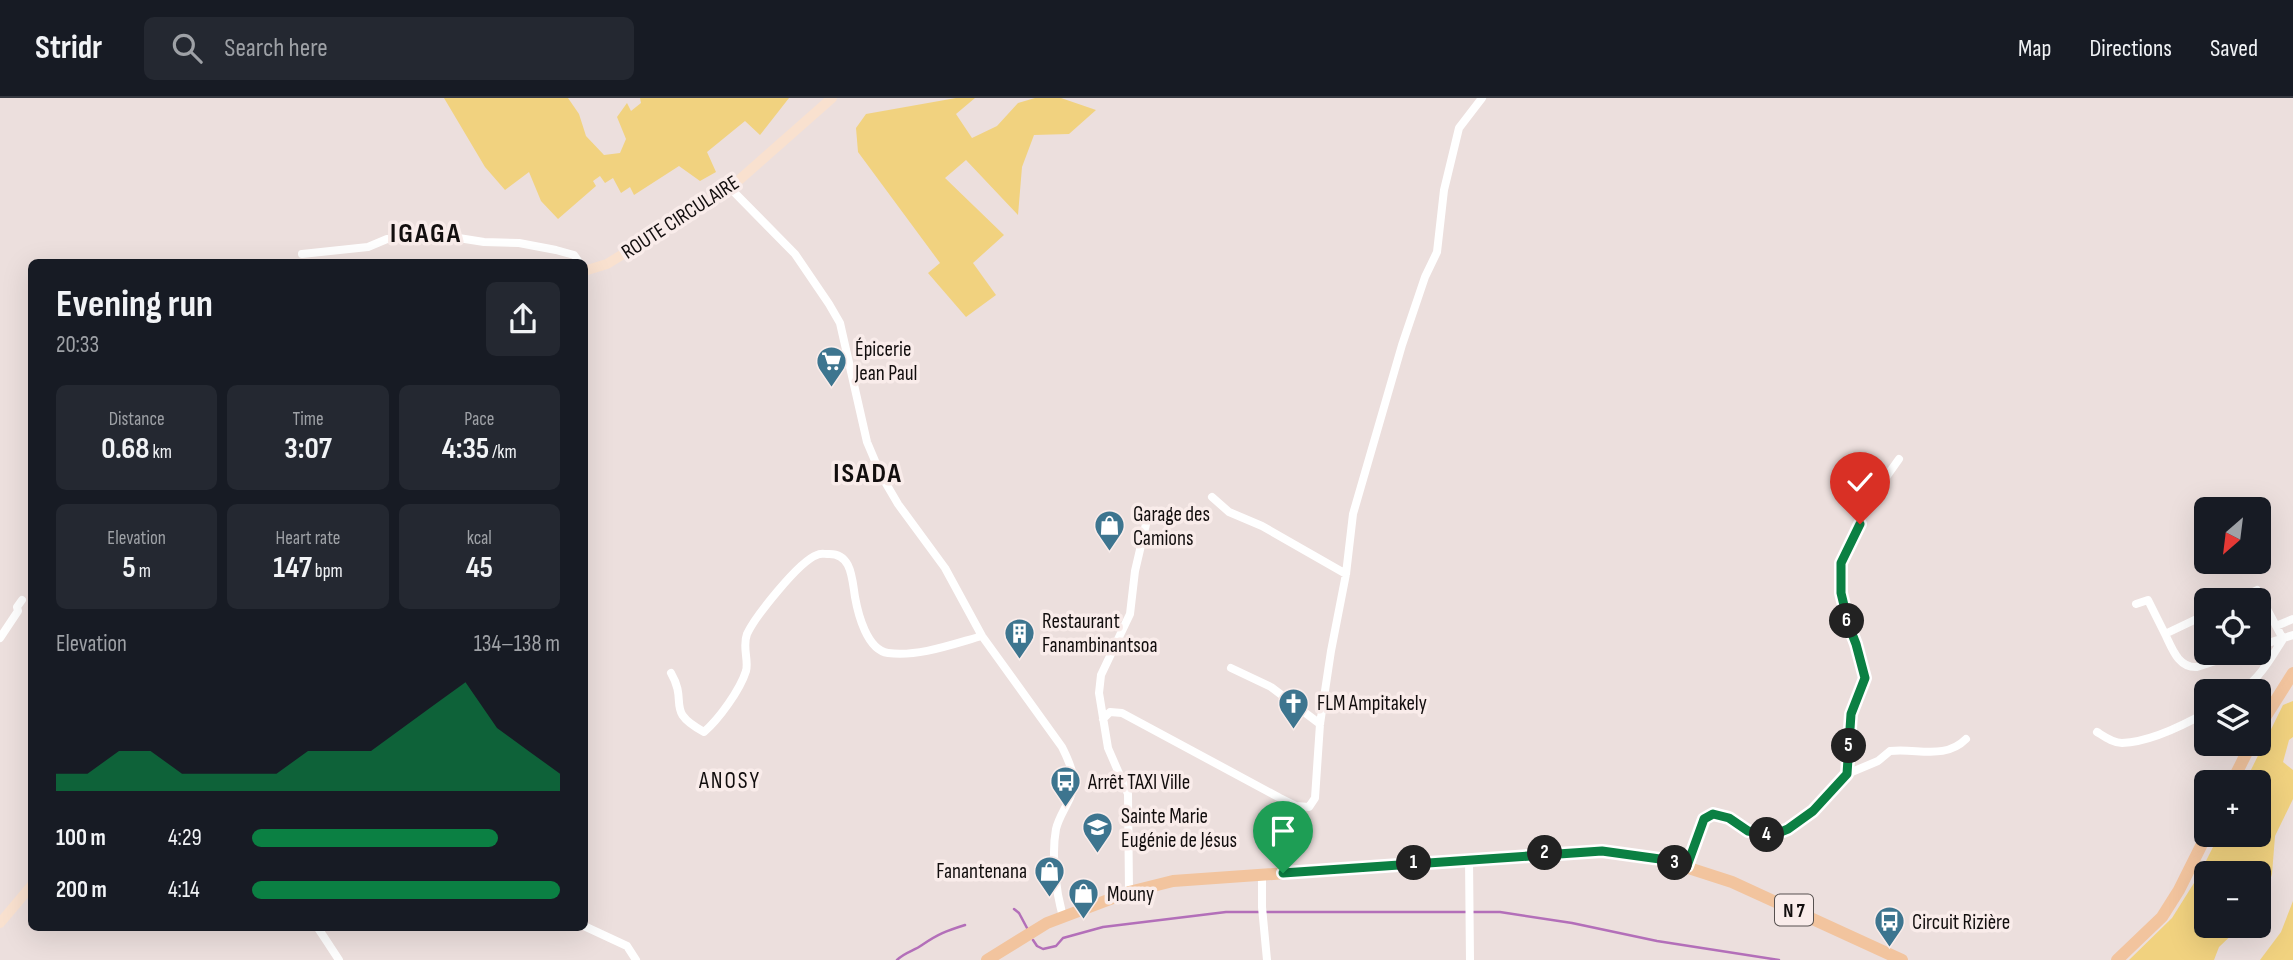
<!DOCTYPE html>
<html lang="en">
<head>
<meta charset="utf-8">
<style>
	:root { --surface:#171b24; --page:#242831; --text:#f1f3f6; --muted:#9ea1a6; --line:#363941; --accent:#0b8043 }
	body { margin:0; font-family:"Sofia Sans Condensed",sans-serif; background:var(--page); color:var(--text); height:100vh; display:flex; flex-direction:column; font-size:26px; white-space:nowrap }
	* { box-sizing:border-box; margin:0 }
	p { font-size:23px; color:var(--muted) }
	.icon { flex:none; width:38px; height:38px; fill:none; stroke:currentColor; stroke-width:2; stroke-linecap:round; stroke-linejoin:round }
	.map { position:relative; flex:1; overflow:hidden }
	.sheet { position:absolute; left:28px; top:161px; width:560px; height:672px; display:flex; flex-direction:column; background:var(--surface); border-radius:10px; box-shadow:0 7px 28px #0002 }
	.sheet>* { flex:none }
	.needle { width:46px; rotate:208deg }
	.fabs { position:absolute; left:2194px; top:399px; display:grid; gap:14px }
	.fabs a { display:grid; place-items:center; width:77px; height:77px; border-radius:10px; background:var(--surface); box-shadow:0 7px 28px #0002; font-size:35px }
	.pin { position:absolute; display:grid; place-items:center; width:60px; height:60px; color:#fff; margin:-72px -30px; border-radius:50% 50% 50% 0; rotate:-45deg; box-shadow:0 0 7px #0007 }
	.pin .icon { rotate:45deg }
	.km { position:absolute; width:35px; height:35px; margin:-18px; border-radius:50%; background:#222; color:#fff; font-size:19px; line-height:35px; text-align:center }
	.round { display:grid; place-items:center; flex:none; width:74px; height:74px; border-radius:10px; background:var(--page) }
	.head { display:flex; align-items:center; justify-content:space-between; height:119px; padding:0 28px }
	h1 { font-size:38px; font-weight:700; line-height:52px }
	.figures { display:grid; grid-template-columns:repeat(3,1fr); gap:10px; height:119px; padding:7px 28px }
	.figures div { display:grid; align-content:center; border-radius:10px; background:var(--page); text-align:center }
	.figures b { font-size:30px; font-weight:700 }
	.figures small { font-size:19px; font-weight:400 }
	.figures p { font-size:19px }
	.chart { height:196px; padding:14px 28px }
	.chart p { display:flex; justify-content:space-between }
	.chart svg { width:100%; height:126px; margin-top:7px; fill:var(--accent); opacity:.7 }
	ul { padding:0 28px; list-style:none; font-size:23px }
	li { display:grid; grid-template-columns:112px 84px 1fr; align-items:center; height:52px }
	li i { height:18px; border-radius:9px; background:var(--accent) }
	header { display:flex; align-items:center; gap:42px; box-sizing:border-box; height:98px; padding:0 35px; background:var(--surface); border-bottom:2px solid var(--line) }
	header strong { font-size:33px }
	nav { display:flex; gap:38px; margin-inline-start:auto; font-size:24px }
	.search { width:490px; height:63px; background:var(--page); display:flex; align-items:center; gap:18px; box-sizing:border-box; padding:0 24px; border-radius:10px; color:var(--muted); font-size:26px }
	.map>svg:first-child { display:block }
	.green { fill:#f1d27f }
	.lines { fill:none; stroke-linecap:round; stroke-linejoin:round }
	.stream { stroke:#b36fb9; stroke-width:2.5 }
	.street { stroke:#fff; stroke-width:8 }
	.secondary { stroke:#f9e1cf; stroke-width:10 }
	.primary { stroke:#f2c49e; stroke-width:12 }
	.route-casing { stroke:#fff; stroke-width:14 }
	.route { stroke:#0b8043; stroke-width:9 }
	.labels { text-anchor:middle; stroke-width:7; stroke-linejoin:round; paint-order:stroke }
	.shield { fill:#f9ecea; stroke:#575150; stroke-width:2 }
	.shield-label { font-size:19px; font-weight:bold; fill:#120e0e }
	.street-label { font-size:21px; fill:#120e0e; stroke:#f9ecea }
	.poi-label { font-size:21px; fill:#120e0e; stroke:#f9ecea; text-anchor:start }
	.neighbourhood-label { font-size:23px; letter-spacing:2px; fill:#120e0e; stroke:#f9ecea }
	.district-label { font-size:28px; font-weight:bold; letter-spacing:2px; fill:#120e0e; stroke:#f9ecea }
</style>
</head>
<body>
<header>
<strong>Stridr</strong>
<div class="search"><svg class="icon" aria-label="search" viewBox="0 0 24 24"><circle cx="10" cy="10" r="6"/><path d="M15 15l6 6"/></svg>Search here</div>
<nav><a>Map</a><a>Directions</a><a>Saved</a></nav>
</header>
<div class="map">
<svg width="2293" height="862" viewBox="0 0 2293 862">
	<rect width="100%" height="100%" fill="#ecdfdd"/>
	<path class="green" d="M444 0H568L579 16 586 38 604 57 620 55 626 41 617 19 627 5 631 13 641 5 640 0H789L760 37 745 23 707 54 716 74 700 83 679 68 634 97 630 89 621 95 613 80 605 85 600 78 593 83 596 88 558 121 541 103 529 74 505 92 485 69Z
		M956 0H975L956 16 972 40 997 28 1018 5 1035 0H1061L1096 12 1069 36 1034 37 1022 69 1018 117 966 62 945 80 1004 137 973 165 996 197 966 219 928 175 940 165 858 54 856 30 866 16Z
		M2293 603V639L2289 642 2283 664 2293 672V701L2275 738 2272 776 2264 801 2259 808V775H2207V828H2241L2219 849 2214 862H2129L2172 820 2199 777 2219 737H2259V684H2245L2283 607Z
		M2293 803V862H2260L2281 834Z"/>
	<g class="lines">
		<path class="stream" d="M1014 811 1019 815 1027 830
			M1033 842 1037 848 1043 851 1056 848 1063 840 1103 829 1226 814H1500L1572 825 1657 843 1779 862
			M897 862C905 854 914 853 922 847 938 836 946 833 965 827"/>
		<path class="street" d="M730 90 795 156 829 206 840 225 867 344 881 377 898 406 945 470 982 538 1062 649C1072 669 1079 685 1067 706 1063 714 1058 722 1056 731 1051 758 1056 793 1063 819
			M302 156 368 149 387 141 446 138 484 144 519 145 556 152 574 157 579 164
			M1212 399 1229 414 1262 428 1346 476
			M2236 502 2257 492 2283 541
			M2136 506 2148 502 2165 536
			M2207 516 2165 536C2172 550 2178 570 2197 569L2240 555
			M2276 528 2293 521
			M0 540 18 513 17 509 22 502
			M2259 548 2293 537
			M1231 570 1271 589 1320 626
			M671 575C689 606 664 612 704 634 719 621 740 592 746 573 749 562 742 549 747 536 755 519 799 463 817 457 820 455 824 456 827 456 852 454 852 481 855 499 858 516 867 552 888 555 919 559 953 546 982 538
			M2241 593C2260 580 2271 560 2283 541
			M1103 621 1110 614 1122 615 1280 700 1296 708 1309 709 1315 700 1320 626 1331 553 1346 476 1353 416 1402 247 1425 179 1437 154 1444 92 1459 30 1482 0
			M2097 634C2105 639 2113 645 2122 645 2149 644 2184 627 2207 614
			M1847 676 1878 663 1890 653C1918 650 1945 662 1966 641
			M1469 761 1470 862
			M1687 768 1704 721 1713 716 1729 720 1748 733 1771 738 1788 731 1813 713 1847 676 1851 616 1865 580 1856 546 1849 528 1841 496V465L1860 426 1862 417 1870 408 1882 385 1899 361
			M1262 776V809L1267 862
			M1129 794 1128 696 1108 650 1099 595 1101 577 1130 516 1135 473 1146 426
			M584 828 627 848 636 862
			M318 830 339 862"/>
		<path class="secondary" d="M584 173 607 166 730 90 832 0
			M0 825 32 787"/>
		<path class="primary" d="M2259 629 2293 575
			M2232 684 2251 646
			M987 862 1047 825 1129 794 1173 783 1602 753 1667 763 1732 784 1902 862
			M2117 862 2162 819 2179 792 2207 736"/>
	</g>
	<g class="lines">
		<defs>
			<path id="route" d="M1283 775 1602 753 1667 762 1687 768 1704 721 1713 716 1729 720 1748 733 1771 738 1788 731 1813 713 1847 676 1851 616 1865 580 1856 546 1849 528 1841 495V465L1860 426"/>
		</defs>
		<use href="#route" class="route-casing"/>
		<use href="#route" class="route"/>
	</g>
	<defs>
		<symbol id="supermarket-pin" viewBox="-11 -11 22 30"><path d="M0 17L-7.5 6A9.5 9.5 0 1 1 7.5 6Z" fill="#3d758f" stroke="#f9ecea"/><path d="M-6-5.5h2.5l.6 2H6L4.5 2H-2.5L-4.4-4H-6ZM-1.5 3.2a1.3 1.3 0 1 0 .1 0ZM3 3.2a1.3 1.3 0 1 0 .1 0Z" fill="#fff"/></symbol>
		<symbol id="shop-pin" viewBox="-11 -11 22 30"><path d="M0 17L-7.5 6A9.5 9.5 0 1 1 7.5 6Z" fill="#3d758f" stroke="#f9ecea"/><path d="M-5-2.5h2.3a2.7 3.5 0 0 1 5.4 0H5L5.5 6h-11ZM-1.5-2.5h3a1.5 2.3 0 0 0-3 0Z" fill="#fff"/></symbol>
		<symbol id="building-pin" viewBox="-11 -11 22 30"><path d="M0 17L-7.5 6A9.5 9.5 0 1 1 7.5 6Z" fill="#3d758f" stroke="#f9ecea"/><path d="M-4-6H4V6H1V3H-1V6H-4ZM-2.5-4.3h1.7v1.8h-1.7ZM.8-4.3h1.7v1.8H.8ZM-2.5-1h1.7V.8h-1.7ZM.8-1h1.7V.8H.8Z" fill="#fff"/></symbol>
		<symbol id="church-pin" viewBox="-11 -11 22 30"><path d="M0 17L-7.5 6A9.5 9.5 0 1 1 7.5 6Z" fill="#3d758f" stroke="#f9ecea"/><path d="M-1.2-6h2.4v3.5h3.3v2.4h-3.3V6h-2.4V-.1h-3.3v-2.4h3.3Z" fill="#fff"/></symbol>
		<symbol id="bus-pin" viewBox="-11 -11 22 30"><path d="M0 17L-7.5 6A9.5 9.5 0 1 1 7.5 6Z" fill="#3d758f" stroke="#f9ecea"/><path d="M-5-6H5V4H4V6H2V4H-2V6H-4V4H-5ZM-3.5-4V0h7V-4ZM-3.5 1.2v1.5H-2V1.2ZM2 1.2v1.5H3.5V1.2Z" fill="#fff"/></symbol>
		<symbol id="school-pin" viewBox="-11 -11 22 30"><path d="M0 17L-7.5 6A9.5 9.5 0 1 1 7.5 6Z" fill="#3d758f" stroke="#f9ecea"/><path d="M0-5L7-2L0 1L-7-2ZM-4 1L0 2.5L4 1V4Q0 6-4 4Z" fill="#fff"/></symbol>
	</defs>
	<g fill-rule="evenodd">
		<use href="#supermarket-pin" x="814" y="246" width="35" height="47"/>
		<use href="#shop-pin" x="1092" y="410" width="35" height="47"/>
		<use href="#building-pin" x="1002" y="518" width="35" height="47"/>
		<use href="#church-pin" x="1276" y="588" width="35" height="47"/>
		<use href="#bus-pin" x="1048" y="666" width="35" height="47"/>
		<use href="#school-pin" x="1080" y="712" width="35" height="47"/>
		<use href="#shop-pin" x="1032" y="756" width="35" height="47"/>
		<use href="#shop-pin" x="1066" y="778" width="35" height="47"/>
		<use href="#bus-pin" x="1872" y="806" width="35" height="47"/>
	</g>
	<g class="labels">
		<rect class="shield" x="1775" y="796.5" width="38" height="31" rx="5"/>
		<g class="shield-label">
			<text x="1794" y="819">N 7</text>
		</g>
		<g class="street-label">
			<text transform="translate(680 119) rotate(-33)" y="7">ROUTE CIRCULAIRE</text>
		</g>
		<g class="poi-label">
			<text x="855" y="258">Épicerie<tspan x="855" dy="24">Jean Paul</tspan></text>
			<text x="1133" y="423">Garage des<tspan x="1133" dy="24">Camions</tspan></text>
			<text x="1042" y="530">Restaurant<tspan x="1042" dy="24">Fanambinantsoa</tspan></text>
			<text x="1317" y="612">FLM Ampitakely</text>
			<text x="1088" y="691">Arrêt TAXI Ville</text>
			<text x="1121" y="725">Sainte Marie<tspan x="1121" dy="24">Eugénie de Jésus</tspan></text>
			<text x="1027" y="780" text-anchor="end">Fanantenana</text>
			<text x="1107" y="803">Mouny</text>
			<text x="1912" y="831">Circuit Rizière</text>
		</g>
		<g class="neighbourhood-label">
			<text x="730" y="690">ANOSY</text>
		</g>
		<g class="district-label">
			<text x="426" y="144">IGAGA</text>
			<text x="868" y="384">ISADA</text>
		</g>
	</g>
</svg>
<div class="fabs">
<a><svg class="needle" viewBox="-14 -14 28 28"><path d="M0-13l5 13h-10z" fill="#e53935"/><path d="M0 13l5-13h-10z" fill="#9ea1a6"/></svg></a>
<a><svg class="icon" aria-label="locate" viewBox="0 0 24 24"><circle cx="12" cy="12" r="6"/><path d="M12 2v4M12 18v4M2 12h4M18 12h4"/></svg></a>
<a><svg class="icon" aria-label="layers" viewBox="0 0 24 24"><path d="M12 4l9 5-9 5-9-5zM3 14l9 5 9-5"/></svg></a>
<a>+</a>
<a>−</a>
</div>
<div class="pin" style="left:1283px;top:775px;background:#1e9e55"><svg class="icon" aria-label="arrive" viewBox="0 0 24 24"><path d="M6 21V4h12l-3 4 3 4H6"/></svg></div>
<div class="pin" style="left:1860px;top:426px;background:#d93025"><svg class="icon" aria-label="check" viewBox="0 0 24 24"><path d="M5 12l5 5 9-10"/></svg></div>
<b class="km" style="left:1414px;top:765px">1</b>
<b class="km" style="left:1545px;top:755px">2</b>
<b class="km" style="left:1675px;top:765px">3</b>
<b class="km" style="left:1767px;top:737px">4</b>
<b class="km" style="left:1849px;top:648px">5</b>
<b class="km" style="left:1847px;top:523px">6</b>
<section class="sheet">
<div class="head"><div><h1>Evening run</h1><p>20:33</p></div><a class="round"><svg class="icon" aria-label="share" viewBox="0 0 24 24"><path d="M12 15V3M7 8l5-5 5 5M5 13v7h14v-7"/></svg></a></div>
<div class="figures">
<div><p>Distance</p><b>0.68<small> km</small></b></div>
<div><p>Time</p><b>3:07</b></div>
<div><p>Pace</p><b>4:35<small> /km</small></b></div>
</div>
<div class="figures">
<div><p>Elevation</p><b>5<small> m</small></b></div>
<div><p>Heart rate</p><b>147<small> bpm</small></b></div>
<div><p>kcal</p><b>45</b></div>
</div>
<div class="chart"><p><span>Elevation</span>134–138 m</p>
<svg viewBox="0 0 160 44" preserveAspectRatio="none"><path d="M0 44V38L10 38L20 30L30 30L40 38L50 38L60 38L70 38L80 30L90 30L100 30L110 22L120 14L130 6L140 22L150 30L160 38V44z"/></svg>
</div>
<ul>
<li><b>100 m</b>4:29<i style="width:80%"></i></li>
<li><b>200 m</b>4:14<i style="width:100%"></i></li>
</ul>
</section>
</div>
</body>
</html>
